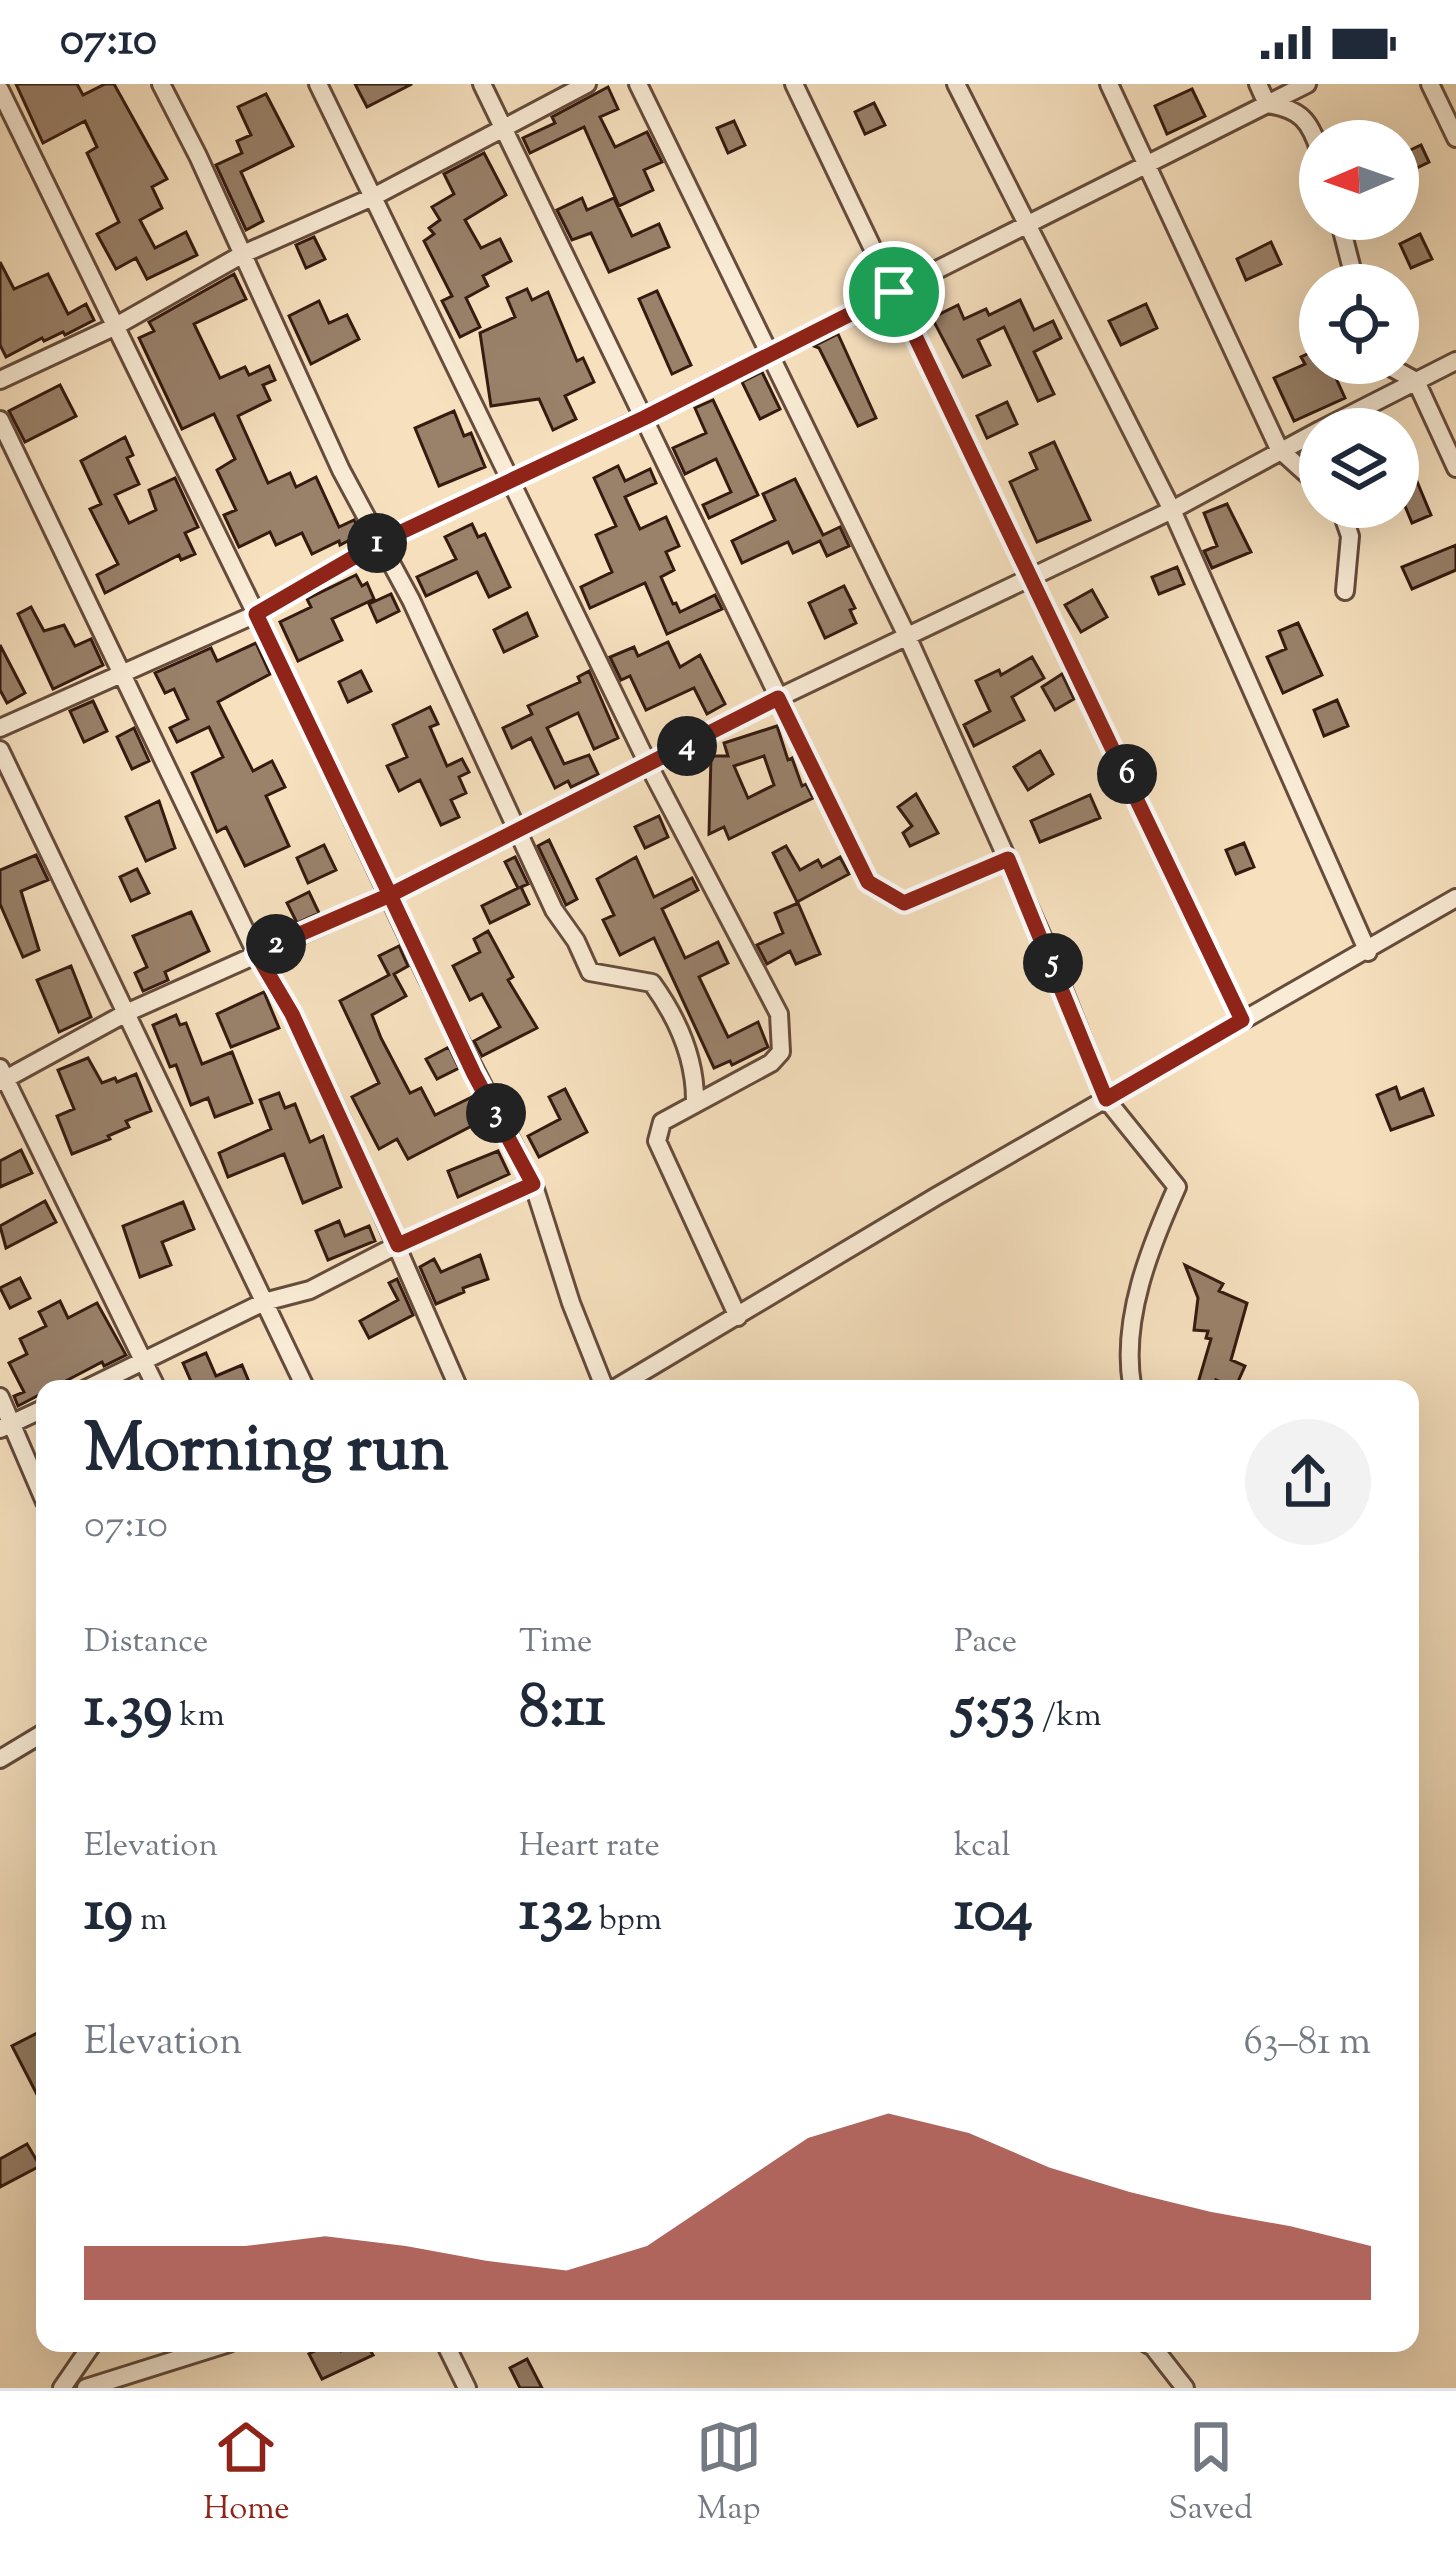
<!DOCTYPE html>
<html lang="en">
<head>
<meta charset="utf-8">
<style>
	:root { --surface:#fff; --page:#f2f2f3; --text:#1f2937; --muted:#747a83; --line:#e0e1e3; --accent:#8f2418 }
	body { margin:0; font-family:"Sorts Mill Goudy",serif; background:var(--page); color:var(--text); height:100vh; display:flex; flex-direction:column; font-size:45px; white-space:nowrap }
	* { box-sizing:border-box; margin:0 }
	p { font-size:39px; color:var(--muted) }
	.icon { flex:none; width:66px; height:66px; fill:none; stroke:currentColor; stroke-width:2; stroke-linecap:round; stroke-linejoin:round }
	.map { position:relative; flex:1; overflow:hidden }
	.sheet { position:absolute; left:36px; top:1296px; width:1383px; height:972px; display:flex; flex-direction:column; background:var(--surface); border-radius:24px; box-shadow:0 12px 48px #0002 }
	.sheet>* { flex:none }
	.needle { width:78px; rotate:268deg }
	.tools { position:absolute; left:1299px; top:36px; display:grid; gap:24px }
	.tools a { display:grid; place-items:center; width:120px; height:120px; border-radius:50%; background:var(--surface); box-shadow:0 12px 48px #0002; font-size:60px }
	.pin { position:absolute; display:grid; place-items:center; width:102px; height:102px; color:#fff; margin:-51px; border:6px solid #fff; border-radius:50%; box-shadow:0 3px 12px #0007 }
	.km { position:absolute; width:60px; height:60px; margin:-30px; border-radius:50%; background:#222; color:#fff; font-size:33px; line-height:60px; text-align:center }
	.round { display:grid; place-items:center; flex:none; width:126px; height:126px; border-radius:63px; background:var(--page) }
	.headline { display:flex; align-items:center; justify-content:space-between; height:204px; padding:0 48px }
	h1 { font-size:66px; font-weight:700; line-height:90px }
	.metrics { display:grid; grid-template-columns:repeat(3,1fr); gap:18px; height:204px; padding:12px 48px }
	.metrics div { display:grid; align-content:center }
	.metrics b { font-size:60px; font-weight:700 }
	.metrics small { font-size:33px; font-weight:400 }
	.metrics p { font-size:33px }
	.chart { height:336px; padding:24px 48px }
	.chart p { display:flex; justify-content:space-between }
	.chart svg { width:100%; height:216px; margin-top:12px; fill:var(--accent); opacity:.7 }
	.status { display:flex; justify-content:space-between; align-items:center; height:84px; padding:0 60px; background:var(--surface); direction:ltr }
	.status svg { height:33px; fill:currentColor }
	.menu { display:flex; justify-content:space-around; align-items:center; height:168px; border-top:3px solid var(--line); background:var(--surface); font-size:33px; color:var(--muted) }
	.menu a { display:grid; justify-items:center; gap:6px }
	.menu .on { color:var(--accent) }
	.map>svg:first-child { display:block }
	.building { fill:#99816a; stroke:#351a10; stroke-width:3; fill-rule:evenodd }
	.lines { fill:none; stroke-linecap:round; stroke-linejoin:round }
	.minor-casing { stroke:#654c3c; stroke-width:22 }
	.minor { stroke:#f9ebd5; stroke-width:16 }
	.route-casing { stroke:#fff; stroke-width:24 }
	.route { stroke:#8f2418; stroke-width:15 }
</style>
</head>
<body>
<div class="status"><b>07:10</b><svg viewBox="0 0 49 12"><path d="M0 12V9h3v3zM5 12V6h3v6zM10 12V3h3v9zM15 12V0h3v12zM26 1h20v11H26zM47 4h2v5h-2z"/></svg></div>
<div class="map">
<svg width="1456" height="2304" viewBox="0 0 1456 2304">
	<rect width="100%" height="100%" fill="#f6e0be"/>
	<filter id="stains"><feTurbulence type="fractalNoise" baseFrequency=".00167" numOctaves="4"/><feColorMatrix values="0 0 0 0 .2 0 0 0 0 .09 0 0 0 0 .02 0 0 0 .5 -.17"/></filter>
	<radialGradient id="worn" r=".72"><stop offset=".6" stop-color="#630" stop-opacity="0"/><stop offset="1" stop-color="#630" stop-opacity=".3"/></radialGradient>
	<path class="building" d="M16 0H77L83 11 105 0H114L167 95 152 103 162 124 140 136 155 164 186 148 197 171 147 195 136 174 116 185 97 150 119 138 87 69 97 63 85 37 43 59Z
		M355 0H412L367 23Z
		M608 3 618 25 600 33 615 63 647 48 662 78 644 86 653 106 619 122 584 43 530 69 523 54 555 39 552 33Z
		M1192 5 1205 32 1167 50 1155 22Z
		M266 10 293 62 241 88 263 137 246 146 216 81 242 69 237 57 251 51 238 23Z
		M874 19 885 41 865 50 855 28Z
		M734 37 745 61 728 69 717 44Z
		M1421 61 1429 78 1398 93V72Z
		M484 69 506 111 465 136 481 164 500 155 511 177 483 192 488 202 466 214 480 243 460 253 442 217 452 212 424 157 434 150 429 144 440 136 432 123 454 110 444 90Z
		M582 114 587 126 614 114 632 152 659 140 669 163 609 188 591 149 572 156 557 126Z
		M1420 150 1432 175 1411 184 1400 160Z
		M314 153 325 175 306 184 296 161Z
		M1271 158 1281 180 1246 196 1237 175Z
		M0 178 14 205 48 190 68 230 86 220 94 236 65 251 63 248 44 257 42 254 6 273 0 261Z
		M234 190 246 215 194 240 220 294 245 283 249 291 269 282 275 296 263 301 270 316 238 332 268 399 290 389 296 403 316 393 339 443 354 436 361 450 340 461 339 457 312 470 302 449 276 461 270 448 239 463 224 431 236 426 217 386 235 375 214 330 182 345 139 254 154 247 149 238Z
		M527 205 532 216 548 208 577 277 583 274 594 298 565 312 576 335 553 346 539 315 491 322 480 249 515 233 507 214Z
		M657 207 691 281 672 290 639 215Z
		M1020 216 1034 246 1053 237 1061 254 1034 268 1054 310 1038 317 1004 243 978 256 990 281 963 293 932 234 958 221 964 235 986 225 989 231Z
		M319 217 329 239 347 231 359 255 311 280 289 232Z
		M1146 220 1157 244 1121 261 1109 237Z
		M838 250 876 334 858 342 819 264 814 262Z
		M1320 264V279H1329L1345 314 1294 337 1274 294 1305 280 1301 273Z
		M762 288 780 325 760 335 742 298Z
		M60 301 76 332 25 358 9 327Z
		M713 316 758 411 709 434 703 421 731 408 716 375 685 390 673 364 706 349 695 324Z
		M1007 318 1017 340 987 354 977 332Z
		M454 327 464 352 471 349 485 383 439 402 415 344Z
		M1398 352 1431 431 1412 439 1398 405Z
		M125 353 133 371 127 374 139 400 115 411 129 439 156 426 149 406 175 394 198 443 185 449 195 470 181 476 179 471 105 509 97 491 118 480 90 425 101 420 81 377Z
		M1054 358 1090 436 1037 458 1010 398 1037 385 1030 369Z
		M618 382 625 397 650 385 656 399 625 413 640 445 666 433 679 462 666 468 674 486 661 493 673 520 676 519 680 528 715 511 722 525 667 550 645 499 590 524 581 503 612 488 596 451 616 442 594 394Z
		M795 395 823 451 840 443 849 462 827 472 820 457 793 469 788 458 742 479 732 457 775 436 763 410Z
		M1227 420 1251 468 1212 484 1204 467 1217 462 1204 429Z
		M472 440 478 453 485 450 510 503 489 513 477 488 426 512 417 493 456 475 445 453Z
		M1456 461V486L1412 505 1402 483Z
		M1177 483 1184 500 1159 510 1152 493Z
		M356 491 362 502 367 499 374 515 332 535 342 556 298 577 280 538 311 523 307 515Z
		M844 502 855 524 850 526 856 539 825 554 809 519Z
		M1092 506 1107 533 1081 548 1065 521Z
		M391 510 399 527 377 538 369 520Z
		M31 523 44 547 64 541 75 562 91 555 103 581 53 605 18 530Z
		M527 529 537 552 504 568 494 546Z
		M1298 539 1322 591 1283 609 1267 573 1286 565 1279 547Z
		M668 558 680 583 700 571 725 620 707 630 694 604 646 626 630 592 621 596 610 573 634 563 638 572Z
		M256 559 270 590 218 618 253 687 272 677 285 703 266 712 289 762 245 782 226 743 217 748 192 689 223 673 209 643 177 658 170 644 188 635 174 605 165 609 155 589 211 564 217 577Z
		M0 561 25 609 7 619 0 606Z
		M1032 573 1044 594 1012 613 1024 636 974 662 964 641 990 627 976 597 999 586 1001 591Z
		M361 587 371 607 348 618 339 598Z
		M589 587 618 654 594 665 578 629 547 644 564 680 589 671 598 690 571 703 568 697 555 704 531 654 512 664 503 644 532 630 528 622 580 598 578 593Z
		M1062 590 1074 615 1055 626 1042 603Z
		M1337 616 1348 642 1324 652 1314 626Z
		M93 617 107 647 84 658 70 627Z
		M430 623 438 640 430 643 447 682 462 675 469 688 459 693 466 709 451 716 459 733 441 741 420 696 399 707 387 682 407 673 393 641Z
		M777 642 788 676 792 674 802 702 806 700 813 714 729 755 724 743 709 750 711 672H728L724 659ZM764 672 774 701 748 714 734 682Z
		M134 644 149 677 132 685 117 653Z
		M1040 667 1053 690 1028 706 1014 683Z
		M916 710 938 749 910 762 903 749 912 742 898 723Z
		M1090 711 1100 734 1040 758 1031 737Z
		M159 717 175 764 146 777 126 733Z
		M659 732 668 753 645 764 635 743Z
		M549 756 577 815 566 821 538 762Z
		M1244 759 1254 783 1236 790 1226 766Z
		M324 761 336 786 308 799 297 774Z
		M786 762 800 786 818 776 822 783 840 773 849 790 797 818 773 769Z
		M36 771 48 796 21 807 39 866 23 873 0 820V786Z
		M515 773 528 800 521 803 529 820 490 839 482 822 518 804 505 778Z
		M636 773 654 813 692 794 698 806 662 825 685 874 718 858 728 879 699 893 728 953 758 938 768 963 732 981 730 977 714 984 654 854 620 871 603 836 614 831 597 795Z
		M137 785 149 809 131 817 120 793Z
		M309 808 319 829 297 839 287 819Z
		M798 819 820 870 796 880 790 867 767 880 757 861 783 849 775 829Z
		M191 828 209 867 165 888 168 896 143 907 135 889 147 883 133 852Z
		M488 847 513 893 508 896 537 944 482 972 474 957 500 943 482 910 470 916 453 882 480 868 474 855Z
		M399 862 408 882 394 890 406 912 372 931 381 954 410 1009 421 1004 435 1031 474 1012 485 1035 408 1075 397 1055 379 1065 352 1013 379 999 340 917 389 891 379 872Z
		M71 882 91 933 59 948 37 896Z
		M264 908 279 944 231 963 217 930Z
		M176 931 180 941 186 939 202 980 232 968 252 1019 215 1033 208 1014 191 1021 176 981 170 983 153 941Z
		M449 963 459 984 437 995 426 975Z
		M88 974 102 999 115 994 117 998 136 990 151 1027 126 1037 129 1043 108 1052 110 1055 72 1070 57 1032 74 1025 58 986Z
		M1396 1003 1400 1015 1423 1005 1433 1031 1391 1046 1377 1011Z
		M565 1005 587 1048 539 1073 528 1052 560 1035 549 1013Z
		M279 1009 285 1024 295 1020 310 1058 323 1052 341 1103 303 1119 284 1070 228 1093 219 1069 271 1045 260 1016Z
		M21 1066 32 1089 0 1103V1077Z
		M498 1067 509 1090 458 1113 448 1087Z
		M45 1117 56 1138 6 1164 0 1142Z
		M183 1118 194 1145 162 1158 171 1181 140 1193 123 1142Z
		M339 1137 345 1152 369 1142 375 1157 328 1176 316 1147Z
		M480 1171 488 1195 463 1204 464 1208 436 1220 420 1183 434 1175 441 1188Z
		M1185 1181 1223 1200 1219 1207 1247 1219 1231 1276 1245 1282 1235 1304 1216 1296 1215 1305 1198 1299 1211 1255 1206 1254 1208 1247 1194 1246 1198 1214Z
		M20 1194 30 1214 10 1224 0 1204Z
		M397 1195 413 1231 369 1254 360 1237 398 1216 389 1199Z
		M60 1217 68 1234 97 1219 126 1271 104 1282 102 1278 18 1322 14 1312 24 1308 9 1279 27 1270 20 1255 46 1242 39 1228Z
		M206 1269 216 1292 242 1281 252 1305H186L193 1302 183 1279Z
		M45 1945V2026L12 1962Z
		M27 2060 40 2082 0 2103V2075Z
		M330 2259H338L341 2267 366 2259 373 2271 322 2295 309 2270Z
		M527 2275 542 2304H520L510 2284Z"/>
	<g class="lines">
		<defs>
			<path id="minor" d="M161 0 198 72 341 386 411 516 554 826 576 857 590 888 652 899C678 935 696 975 695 1020
				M318 0 649 682 779 930 781 968 771 979 662 1038 657 1057 738 1233
				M482 0 868 798 904 819 1008 775
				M638 0 907 552 1044 857 1106 1015 1177 1103C1150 1163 1121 1235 1132 1301
				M794 0 1242 936
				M956 0 1172 426 1368 868
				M1109 0 1279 365 1320 402
				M1258 0 1267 20C1301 25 1310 37 1320 68
				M1430 0 1456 54
				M0 6 256 530 428 895 533 1099 571 1219 605 1305
				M1339 135 1356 201
				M1383 279 1416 297 1456 384
				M0 296 116 242 243 170 375 112 587 0
				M0 336 256 869 292 930 339 1030 459 1305
				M1322 345 1456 277
				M1340 423 1350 452 1345 507
				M0 644 256 530 380 458 644 333 1307 0
				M0 666 306 1305
				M0 984 157 1305
				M0 998 126 929 390 811 778 614 1172 426 1320 346
				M86 1305 264 1218 310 1206 397 1161 533 1099
				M614 1305 937 1112 1456 814
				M0 1313 45 1418
				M0 1345 45 1324
				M0 1675 45 1648
				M445 2259 467 2304
				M1146 2259 1153 2263 1185 2304
				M62 2304 93 2259
				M86 2304 229 2259"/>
		</defs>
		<use href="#minor" class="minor-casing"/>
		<use href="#minor" class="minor"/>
	</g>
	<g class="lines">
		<defs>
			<path id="route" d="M894 208 644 334 380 458 256 530 390 811 256 869 292 930 398 1161 533 1100 474 990 390 811 778 614 868 798 904 819 1008 775 1106 1015 1242 936 894 208"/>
		</defs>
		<use href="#route" class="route-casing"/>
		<use href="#route" class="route"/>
	</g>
	<rect width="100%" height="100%" filter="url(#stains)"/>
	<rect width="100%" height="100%" fill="url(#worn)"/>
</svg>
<div class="tools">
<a><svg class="needle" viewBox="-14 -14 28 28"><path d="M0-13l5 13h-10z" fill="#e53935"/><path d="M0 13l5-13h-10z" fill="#747a83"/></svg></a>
<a><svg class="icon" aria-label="locate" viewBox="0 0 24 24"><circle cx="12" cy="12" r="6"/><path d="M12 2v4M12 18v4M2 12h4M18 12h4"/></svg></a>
<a><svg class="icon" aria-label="layers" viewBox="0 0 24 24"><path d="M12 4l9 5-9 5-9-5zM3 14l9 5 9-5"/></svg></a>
</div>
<div class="pin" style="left:894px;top:208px;background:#1e9e55"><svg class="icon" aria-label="arrive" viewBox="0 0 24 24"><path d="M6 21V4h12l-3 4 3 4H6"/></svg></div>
<b class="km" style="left:377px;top:459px">1</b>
<b class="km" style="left:276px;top:860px">2</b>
<b class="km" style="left:496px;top:1029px">3</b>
<b class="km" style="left:687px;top:662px">4</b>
<b class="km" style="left:1053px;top:879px">5</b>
<b class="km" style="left:1127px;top:690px">6</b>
<section class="sheet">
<div class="headline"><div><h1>Morning run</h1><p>07:10</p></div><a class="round"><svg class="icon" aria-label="share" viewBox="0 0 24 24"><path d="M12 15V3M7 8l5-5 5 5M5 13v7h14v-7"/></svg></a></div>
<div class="metrics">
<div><p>Distance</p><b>1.39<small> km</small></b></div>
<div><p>Time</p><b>8:11</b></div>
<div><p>Pace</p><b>5:53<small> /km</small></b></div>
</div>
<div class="metrics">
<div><p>Elevation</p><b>19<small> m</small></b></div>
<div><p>Heart rate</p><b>132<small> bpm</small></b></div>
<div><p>kcal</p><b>104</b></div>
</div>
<div class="chart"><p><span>Elevation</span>63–81 m</p>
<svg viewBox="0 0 160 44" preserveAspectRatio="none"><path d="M0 44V33L10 33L20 33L30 31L40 33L50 36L60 38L70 33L80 22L90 11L100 6L110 10L120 17L130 22L140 26L150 29L160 33V44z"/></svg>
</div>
</section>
</div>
<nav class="menu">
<a class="on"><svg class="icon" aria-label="home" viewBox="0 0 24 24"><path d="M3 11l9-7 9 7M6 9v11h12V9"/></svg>Home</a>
<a><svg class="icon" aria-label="map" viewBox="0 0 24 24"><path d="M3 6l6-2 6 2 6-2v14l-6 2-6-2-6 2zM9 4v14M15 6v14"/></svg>Map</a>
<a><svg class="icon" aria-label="saved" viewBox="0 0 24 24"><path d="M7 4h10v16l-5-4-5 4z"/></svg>Saved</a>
</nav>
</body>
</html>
